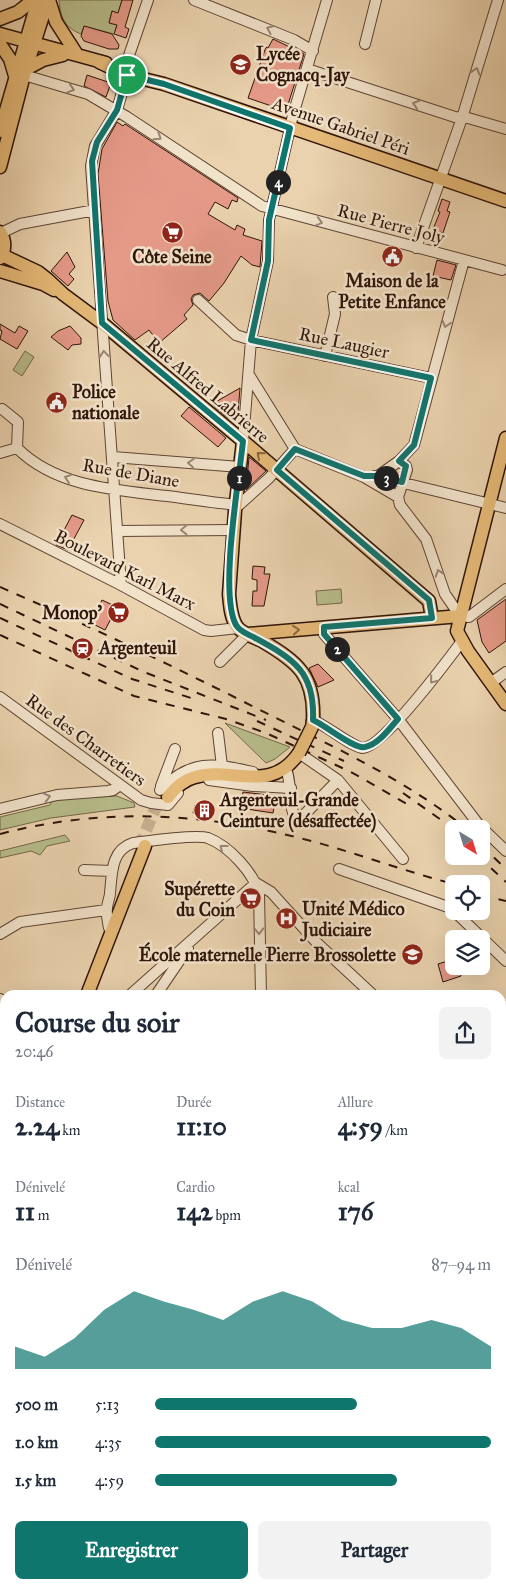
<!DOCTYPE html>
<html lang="fr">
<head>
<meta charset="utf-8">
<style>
	:root { --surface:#fff; --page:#f2f2f3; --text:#1f2937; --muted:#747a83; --accent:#0f766e }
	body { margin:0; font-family:"IM FELL Great Primer",serif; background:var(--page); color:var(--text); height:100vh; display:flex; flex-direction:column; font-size:19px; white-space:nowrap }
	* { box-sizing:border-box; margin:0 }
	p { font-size:16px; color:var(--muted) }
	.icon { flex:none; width:28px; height:28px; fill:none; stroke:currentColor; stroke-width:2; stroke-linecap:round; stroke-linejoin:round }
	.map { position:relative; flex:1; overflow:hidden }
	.sheet { position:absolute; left:0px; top:990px; width:506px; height:599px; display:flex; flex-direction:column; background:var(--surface); border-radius:15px 15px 0 0; box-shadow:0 5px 20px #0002 }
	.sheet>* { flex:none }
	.needle { width:32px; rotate:142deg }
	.controls { position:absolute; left:445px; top:820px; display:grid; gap:10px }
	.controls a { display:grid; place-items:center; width:45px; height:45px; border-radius:8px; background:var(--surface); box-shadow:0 5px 20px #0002; font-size:25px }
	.pin { position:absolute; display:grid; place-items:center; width:42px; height:42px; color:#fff; margin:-21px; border:2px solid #fff; border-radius:50%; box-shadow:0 1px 5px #0007 }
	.km { position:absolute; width:25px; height:25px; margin:-12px; border-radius:50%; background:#222; color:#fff; font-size:14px; line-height:25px; text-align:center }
	.round { display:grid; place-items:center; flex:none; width:52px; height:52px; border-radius:8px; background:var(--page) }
	.overview { display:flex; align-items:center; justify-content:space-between; height:85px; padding:0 15px }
	h1 { font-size:28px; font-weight:800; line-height:38px }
	.metrics { display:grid; grid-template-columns:repeat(3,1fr); gap:8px; height:85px; padding:5px 15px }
	.metrics div { display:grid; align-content:center }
	.metrics b { font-size:25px; font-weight:800 }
	.metrics small { font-size:14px; font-weight:400 }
	.metrics p { font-size:14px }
	.chart { height:140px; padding:10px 15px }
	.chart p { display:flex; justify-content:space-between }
	.chart svg { width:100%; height:90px; margin-top:5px; fill:var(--accent); opacity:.7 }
	.primary-button { display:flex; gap:10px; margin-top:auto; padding:10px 15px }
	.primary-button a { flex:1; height:58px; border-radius:8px; background:var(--accent); color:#fff; font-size:20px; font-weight:800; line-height:58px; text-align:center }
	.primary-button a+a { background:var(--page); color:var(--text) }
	ul { padding:0 15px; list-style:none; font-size:16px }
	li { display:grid; grid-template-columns:80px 60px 1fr; align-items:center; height:38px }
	li i { height:12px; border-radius:6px; background:var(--accent) }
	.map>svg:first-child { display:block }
	.green { fill:#b7bc8a; stroke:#73684a }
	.building { fill:#e59a88; stroke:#2f150a }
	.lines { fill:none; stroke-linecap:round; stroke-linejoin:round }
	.major-tunnel { stroke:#c5ac8d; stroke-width:12; stroke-dasharray:12 6; stroke-linecap:butt }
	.minor-casing { stroke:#5e4433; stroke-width:12 }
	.major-casing { stroke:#2f150a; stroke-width:15 }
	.minor { stroke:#f1e2ca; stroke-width:10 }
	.major { stroke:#e5b977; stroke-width:12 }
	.rail { stroke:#2f150a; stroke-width:2; stroke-dasharray:9 9; stroke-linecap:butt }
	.major-bridge-casing { stroke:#2f150a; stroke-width:15; stroke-linecap:butt }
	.major-bridge { stroke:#e5b977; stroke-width:12 }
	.oneway { stroke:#9a8674 }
	.oneway2 { stroke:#8a6740 }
	.route-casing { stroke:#fff; stroke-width:10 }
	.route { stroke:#0f766e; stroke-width:6 }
	.labels { text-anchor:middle; stroke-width:5; stroke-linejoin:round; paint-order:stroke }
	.poi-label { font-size:18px; font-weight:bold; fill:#2f150a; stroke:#f1e2ca; text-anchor:start }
	.street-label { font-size:18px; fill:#2f150a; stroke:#f1e2ca }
</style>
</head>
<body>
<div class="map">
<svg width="506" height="1588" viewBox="0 0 506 1588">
	<rect width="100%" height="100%" fill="#ead2ae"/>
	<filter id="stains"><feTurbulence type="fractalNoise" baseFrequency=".004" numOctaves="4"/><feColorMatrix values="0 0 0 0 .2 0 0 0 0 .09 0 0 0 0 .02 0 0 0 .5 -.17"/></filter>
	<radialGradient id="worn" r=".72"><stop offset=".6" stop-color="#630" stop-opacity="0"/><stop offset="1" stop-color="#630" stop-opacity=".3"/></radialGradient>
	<path class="green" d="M59 0H122L118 13 112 11 109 22 117 25 114 34 84 26 81 34C65 28 60 17 59 0Z
		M25 351 34 357 22 376 13 370Z
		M341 589 342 603 317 605 316 591Z
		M225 723 290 747 275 759 266 763Z
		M117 796 134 803 135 807 51 818 0 830V817L50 805 53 799Z
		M65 835 70 841 47 846 40 855 31 851 0 858V851Z"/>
	<path class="building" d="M122 0H133L125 27 129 29 126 38 114 34 117 25 109 23 112 11 118 13Z
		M84 26 112 34 119 45 118 49H109L84 41 81 36Z
		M273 39 304 54 286 111 248 98 266 47 268 48Z
		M87 75 111 83 106 97 84 86Z
		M117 122 123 126 125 124 238 198 237 202 232 200 228 209 215 202 208 214 235 230 237 225 245 229 243 235 262 241 260 267 252 265 241 256 224 283 209 301 200 293 193 295 191 299 193 305 184 315 187 319 159 343 149 330 135 340 113 320 108 301 98 174 102 149Z
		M442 199 450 202 447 211 450 212 443 233 440 232 437 241 429 239 440 212 438 211Z
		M67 252 75 267 69 274 74 279 68 286 51 271Z
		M437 260 456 265 451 280 433 276Z
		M0 324 15 333 19 326 28 331 17 349 0 339 2 331 0 330Z
		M70 326 81 338V344L72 345 68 350 51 337 58 331Z
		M240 388 238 413 228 418 212 404Z
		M189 407 226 438 218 447 181 416Z
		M249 457 266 471 246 490Z
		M72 515 84 520 68 550 56 545Z
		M253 566 265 567 264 574H270L264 606H252L253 591H257V580L252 579Z
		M506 599V641L489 653 482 642 477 620Z
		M102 600 123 610 119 618 113 615 105 630 93 624 101 608 99 606Z
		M318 664 334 680 318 687 309 668Z
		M243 792 276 796 273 813 240 808Z
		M195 805 214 808 213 816 193 813Z
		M454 959V966H458L461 976 443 982 438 964Z"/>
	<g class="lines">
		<path class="major-tunnel" d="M139 847 156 807 164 796"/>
		<defs>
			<path id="minor" d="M194 0 294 40 313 51
				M365 44 376 0
				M125 67 148 0
				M307 69 455 117 468 118 506 129
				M24 75 88 94 127 117 262 206 502 270
				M1 233 20 224 95 210
				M416 248 462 118 498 0
				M198 300 236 335 251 340 431 378
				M325 356 335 314 333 297
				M249 375 295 449 364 477 398 497
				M2 409 18 422 17 448
				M243 441 251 340 268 261 269 220 293 115 327 0
				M0 453 17 448C56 487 115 490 167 496 191 499 215 503 239 505L269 478 295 449
				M113 457 240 467
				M399 461 406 466 407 470 398 497 400 505 426 539 445 594 460 616 469 617 506 589
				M375 476 506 508
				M378 476 399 461 414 445 464 260
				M0 524 121 585 204 630 211 631 238 628
				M117 531 233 530
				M121 585 91 166 95 146 117 110 127 75
				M324 627V634L398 719 479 825 506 851
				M220 662 248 634
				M492 682 506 672
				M0 697 141 800 151 803 168 805 178 793
				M313 720C325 725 354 748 363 748 383 747 448 660 462 641
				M218 733 222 766
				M285 767C293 780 287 811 297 819L301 818 338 780 299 753
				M209 780 253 786 291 788
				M338 780 403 859
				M161 786 175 749
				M160 790C191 759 213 763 253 772L255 775
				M0 809 57 795 108 791 113 790 120 785
				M339 869 448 907 454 911
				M84 870 112 871
				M256 883 271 892 317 943 373 995
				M454 911 506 961
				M109 928C108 922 106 915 107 908 107 903 110 898 110 893 112 873 111 850 133 843 149 841 195 834 208 838 229 846 254 873 259 894L261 995
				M0 934 20 922 106 910
				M130 995 256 883
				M156 995 188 948
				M0 999 5 1003
				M501 1113 506 1118
				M501 1133 506 1127
				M0 1171 5 1175
				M501 1264 506 1268
				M501 1307 506 1302
				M501 1315 506 1323
				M0 1459 5 1442
				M501 1483 506 1485
				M0 1551 5 1557
				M487 1584 489 1588
				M18 1588 23 1584
				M300 1588 305 1584"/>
			<path id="major" d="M49 0 56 22 76 53
				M0 19 18 12 33 0
				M0 34 106 63
				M0 44 10 59 15 76
				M99 62 127 75 164 84 506 201
				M26 69 43 60 63 55
				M0 131 38 0
				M0 167 24 75 48 0
				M0 232C5 240 6 249 0 258
				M2 255 38 272 47 279 63 294 102 323 243 441 429 601 432 618
				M0 271 43 284 54 290
				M506 438 457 631 468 651 506 704
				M243 441 235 511 229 594C230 605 231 620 238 628 244 634 255 638 262 641 298 662 315 676 313 720
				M248 634 460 616
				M168 797C175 788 183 780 195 777 232 766 270 795 299 753
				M87 995 145 846
				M0 1232 5 1218"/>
		</defs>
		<use href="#minor" class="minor-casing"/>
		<use href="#major" class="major-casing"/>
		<use href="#minor" class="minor"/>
		<use href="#major" class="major"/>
		<path class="rail" d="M0 587C92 627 181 670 270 715 338 749 407 781 467 829
			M0 604 144 672 266 720
			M0 618 132 679 191 698
			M0 635 134 696 226 719 266 733 351 772 407 804
			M257 721 344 761
			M403 793 454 829
			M0 834C108 806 208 813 315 842 362 855 407 872 454 884
			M481 845 506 869
			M478 856 506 882
			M481 895 506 901"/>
		<defs>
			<path id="major-bridge" d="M299 753 312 727 313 720"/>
		</defs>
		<use href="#major-bridge" class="major-bridge-casing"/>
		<use href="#major-bridge" class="major-bridge"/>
	</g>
	<defs><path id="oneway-chevron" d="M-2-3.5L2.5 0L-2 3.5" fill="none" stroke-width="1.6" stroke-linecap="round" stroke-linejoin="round" transform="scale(1.25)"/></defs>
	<g class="oneway">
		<use href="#oneway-chevron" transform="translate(270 29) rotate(-157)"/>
		<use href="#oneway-chevron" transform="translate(476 71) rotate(-73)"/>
		<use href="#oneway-chevron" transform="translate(71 89) rotate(18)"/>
		<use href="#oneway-chevron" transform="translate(416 104) rotate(-162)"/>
		<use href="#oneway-chevron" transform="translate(158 137) rotate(33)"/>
		<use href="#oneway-chevron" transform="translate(319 222) rotate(15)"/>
		<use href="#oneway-chevron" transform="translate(446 324) rotate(106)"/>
		<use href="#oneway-chevron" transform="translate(104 354) rotate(-95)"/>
		<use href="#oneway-chevron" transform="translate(191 463) rotate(-175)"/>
		<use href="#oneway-chevron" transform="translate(68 478) rotate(-161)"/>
		<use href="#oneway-chevron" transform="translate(184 530) rotate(179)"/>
		<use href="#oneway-chevron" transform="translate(439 573) rotate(-109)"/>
		<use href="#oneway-chevron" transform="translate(433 680) rotate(129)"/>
		<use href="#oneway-chevron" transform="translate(47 797) rotate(-14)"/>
		<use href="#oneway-chevron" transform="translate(223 848) rotate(-143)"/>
		<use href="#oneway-chevron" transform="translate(259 931) rotate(89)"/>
	</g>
	<g class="oneway2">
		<use href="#oneway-chevron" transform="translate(260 455) rotate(-139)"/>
		<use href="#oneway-chevron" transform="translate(296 630) rotate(-5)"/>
	</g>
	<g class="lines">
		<defs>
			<path id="route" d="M127 75 164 84 290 128 269 220 268 261 251 340 431 378 414 445 399 461 406 466 402 482 378 476H364L295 449 277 470 429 600 432 618 324 627V634L398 719C390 728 378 745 365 747 355 750 325 725 313 720 315 672 294 659 255 638 248 634 240 632 236 625 219 594 239 480 243 441L102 323 92 161 97 142 117 110Z"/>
		</defs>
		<use href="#route" class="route-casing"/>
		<use href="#route" class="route"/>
	</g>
	<defs>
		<symbol id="school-disc" viewBox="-11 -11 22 22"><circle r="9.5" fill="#8f2418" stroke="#f1e2ca"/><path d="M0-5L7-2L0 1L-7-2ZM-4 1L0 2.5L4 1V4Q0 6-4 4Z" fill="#fff"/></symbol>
		<symbol id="supermarket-disc" viewBox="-11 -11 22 22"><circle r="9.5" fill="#8f2418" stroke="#f1e2ca"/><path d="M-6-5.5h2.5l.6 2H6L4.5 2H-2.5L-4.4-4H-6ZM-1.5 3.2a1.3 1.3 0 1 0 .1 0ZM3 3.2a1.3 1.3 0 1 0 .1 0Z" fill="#fff"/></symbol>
		<symbol id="civic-disc" viewBox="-11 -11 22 22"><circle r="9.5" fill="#8f2418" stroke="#f1e2ca"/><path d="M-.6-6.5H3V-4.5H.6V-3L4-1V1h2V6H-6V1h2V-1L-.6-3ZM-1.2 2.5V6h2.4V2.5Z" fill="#fff"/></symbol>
		<symbol id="station-disc" viewBox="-11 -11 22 22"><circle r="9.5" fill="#8f2418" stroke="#f1e2ca"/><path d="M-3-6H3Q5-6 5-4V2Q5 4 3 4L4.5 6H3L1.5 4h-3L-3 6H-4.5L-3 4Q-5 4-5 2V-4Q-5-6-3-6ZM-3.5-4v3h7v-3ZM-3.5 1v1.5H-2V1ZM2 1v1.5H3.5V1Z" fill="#fff"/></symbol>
		<symbol id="building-disc" viewBox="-11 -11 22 22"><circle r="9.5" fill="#8f2418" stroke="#f1e2ca"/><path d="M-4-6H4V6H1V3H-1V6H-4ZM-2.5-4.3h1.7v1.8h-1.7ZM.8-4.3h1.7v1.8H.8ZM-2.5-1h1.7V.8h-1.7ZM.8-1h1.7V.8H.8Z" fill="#fff"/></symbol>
		<symbol id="hospital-disc" viewBox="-11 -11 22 22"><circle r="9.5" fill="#8f2418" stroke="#f1e2ca"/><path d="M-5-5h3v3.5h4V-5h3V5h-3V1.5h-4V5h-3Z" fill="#fff"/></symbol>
	</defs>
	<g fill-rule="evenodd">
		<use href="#school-disc" x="228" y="52" width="25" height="25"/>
		<use href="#supermarket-disc" x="160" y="220" width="25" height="25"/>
		<use href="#civic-disc" x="380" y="244" width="25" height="25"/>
		<use href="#civic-disc" x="44" y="390" width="25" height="25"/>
		<use href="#supermarket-disc" x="106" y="600" width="25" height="25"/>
		<use href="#station-disc" x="70" y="636" width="25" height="25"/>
		<use href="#building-disc" x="192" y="798" width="25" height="25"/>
		<use href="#supermarket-disc" x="238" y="886" width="25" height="25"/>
		<use href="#hospital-disc" x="274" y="906" width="25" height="25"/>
		<use href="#school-disc" x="400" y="942" width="25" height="25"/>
	</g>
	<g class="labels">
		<g class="poi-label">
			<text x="256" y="60">Lycée<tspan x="256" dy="21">Cognacq-Jay</tspan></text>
			<text x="172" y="263" text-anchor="middle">Côte Seine</text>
			<text x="392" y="287" text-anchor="middle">Maison de la<tspan x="392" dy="21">Petite Enfance</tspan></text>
			<text x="72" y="398">Police<tspan x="72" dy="21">nationale</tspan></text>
			<text x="102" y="619" text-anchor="end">Monop'</text>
			<text x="99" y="654">Argenteuil</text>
			<text x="220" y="806">Argenteuil-Grande<tspan x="220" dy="21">Ceinture (désaffectée)</tspan></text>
			<text x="235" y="895" text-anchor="end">Supérette<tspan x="235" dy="21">du Coin</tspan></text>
			<text x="302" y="915">Unité Médico<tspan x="302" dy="21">Judiciaire</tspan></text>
			<text x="396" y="961" text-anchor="end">École maternelle Pierre Brossolette</text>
		</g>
		<g class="street-label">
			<text transform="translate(341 126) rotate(19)" y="6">Avenue Gabriel Péri</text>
			<text transform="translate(391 224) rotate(15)" y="6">Rue Pierre Joly</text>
			<text transform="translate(344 343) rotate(12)" y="6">Rue Laugier</text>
			<text transform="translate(208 390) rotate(40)" y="6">Rue Alfred Labrierre</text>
			<text transform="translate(131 473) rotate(10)" y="6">Rue de Diane</text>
			<text transform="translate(125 570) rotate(27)" y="6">Boulevard Karl Marx</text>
			<text transform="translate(86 740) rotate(36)" y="6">Rue des Charretiers</text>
		</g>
	</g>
	<rect width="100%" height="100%" filter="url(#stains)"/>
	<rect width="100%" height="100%" fill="url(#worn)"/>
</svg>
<div class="controls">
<a><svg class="needle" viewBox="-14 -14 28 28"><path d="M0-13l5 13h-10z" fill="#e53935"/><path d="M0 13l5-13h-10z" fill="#747a83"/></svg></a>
<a><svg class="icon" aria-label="locate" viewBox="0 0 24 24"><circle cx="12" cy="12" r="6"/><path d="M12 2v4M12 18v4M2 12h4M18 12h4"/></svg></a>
<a><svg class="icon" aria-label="layers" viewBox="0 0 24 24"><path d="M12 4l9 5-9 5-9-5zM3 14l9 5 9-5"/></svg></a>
</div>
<div class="pin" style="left:127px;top:75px;background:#1e9e55"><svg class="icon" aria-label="arrive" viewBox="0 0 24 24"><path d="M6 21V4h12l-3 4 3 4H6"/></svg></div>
<b class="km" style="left:239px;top:478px">1</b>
<b class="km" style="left:337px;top:649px">2</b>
<b class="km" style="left:386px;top:478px">3</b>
<b class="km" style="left:278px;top:182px">4</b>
<section class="sheet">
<div class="overview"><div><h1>Course du soir</h1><p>20:46</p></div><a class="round"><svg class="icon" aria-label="share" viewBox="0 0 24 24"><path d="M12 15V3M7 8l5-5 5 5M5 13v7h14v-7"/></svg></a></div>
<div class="metrics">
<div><p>Distance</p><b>2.24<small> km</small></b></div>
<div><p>Durée</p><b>11:10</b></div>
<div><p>Allure</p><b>4:59<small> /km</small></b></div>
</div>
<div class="metrics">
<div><p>Dénivelé</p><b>11<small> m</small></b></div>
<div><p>Cardio</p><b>142<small> bpm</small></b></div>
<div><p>kcal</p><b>176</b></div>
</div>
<div class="chart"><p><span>Dénivelé</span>87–94 m</p>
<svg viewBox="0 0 160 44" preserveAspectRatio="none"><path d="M0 44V33L10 38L20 29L30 15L40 6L50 11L60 15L70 20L80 11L90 6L100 11L110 20L120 24L130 24L140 20L150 24L160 33V44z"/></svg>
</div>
<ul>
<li><b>500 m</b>5:13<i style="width:60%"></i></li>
<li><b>1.0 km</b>4:35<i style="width:100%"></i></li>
<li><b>1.5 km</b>4:59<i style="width:72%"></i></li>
</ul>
<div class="primary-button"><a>Enregistrer</a><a>Partager</a></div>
</section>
</div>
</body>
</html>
